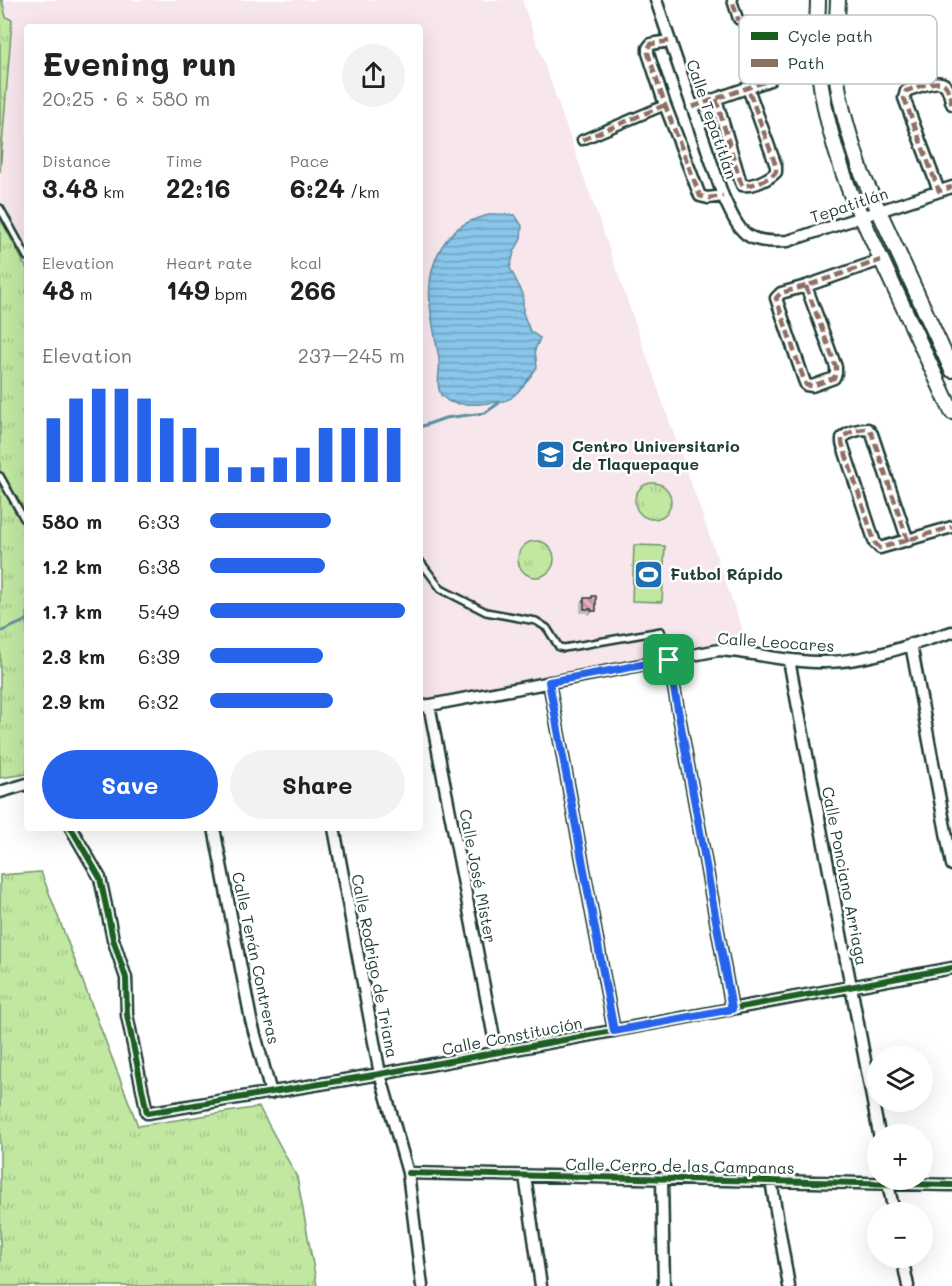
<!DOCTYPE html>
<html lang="en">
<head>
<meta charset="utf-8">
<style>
	:root { --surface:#fff; --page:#f2f2f2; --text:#202124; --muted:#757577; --accent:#2563eb }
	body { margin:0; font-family:Mali,sans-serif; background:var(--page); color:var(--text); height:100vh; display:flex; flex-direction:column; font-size:22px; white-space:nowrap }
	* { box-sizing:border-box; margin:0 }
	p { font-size:20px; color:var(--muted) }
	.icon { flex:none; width:33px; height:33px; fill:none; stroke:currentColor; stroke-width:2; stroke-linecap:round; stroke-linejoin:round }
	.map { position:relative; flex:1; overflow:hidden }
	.sheet { position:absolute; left:24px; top:24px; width:399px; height:807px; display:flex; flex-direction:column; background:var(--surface); border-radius:6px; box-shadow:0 6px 24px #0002 }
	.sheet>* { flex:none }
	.fabs { position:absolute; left:867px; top:1046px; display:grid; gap:12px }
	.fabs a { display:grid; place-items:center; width:66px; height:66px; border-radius:50%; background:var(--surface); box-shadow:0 6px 24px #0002; font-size:30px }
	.pin { position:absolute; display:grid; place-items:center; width:51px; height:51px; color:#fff; margin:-26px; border-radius:12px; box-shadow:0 3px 9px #0006 }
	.round { display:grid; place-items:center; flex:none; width:63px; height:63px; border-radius:32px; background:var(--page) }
	.headline { display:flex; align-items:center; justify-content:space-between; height:102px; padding:0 18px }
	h1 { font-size:33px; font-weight:800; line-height:45px }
	.metrics { display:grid; grid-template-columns:repeat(3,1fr); gap:9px; height:102px; padding:6px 18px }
	.metrics div { display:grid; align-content:center }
	.metrics b { font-size:26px; font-weight:800 }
	.metrics small { font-size:16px; font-weight:400 }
	.metrics p { font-size:16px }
	.chart { height:168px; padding:12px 18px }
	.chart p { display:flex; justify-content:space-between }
	.chart svg { width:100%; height:108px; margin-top:6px; stroke:var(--accent); stroke-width:6 }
	.button { display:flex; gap:12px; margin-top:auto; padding:12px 18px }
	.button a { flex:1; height:69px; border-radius:36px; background:var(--accent); color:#fff; font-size:24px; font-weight:800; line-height:69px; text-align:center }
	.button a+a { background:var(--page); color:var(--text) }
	ul { padding:0 18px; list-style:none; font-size:20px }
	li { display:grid; grid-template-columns:96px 72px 1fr; align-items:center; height:45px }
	li i { height:15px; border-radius:8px; background:var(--accent) }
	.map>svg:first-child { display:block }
	.built { fill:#f7e6ec }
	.grass { fill:url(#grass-tufts); stroke:#70926a; stroke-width:1.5 }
	.garden { fill:#c1e7a1; stroke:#70926a; stroke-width:1.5 }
	.water { fill:url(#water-rules); stroke:#5f8fa1; stroke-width:1.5 }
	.shadow { fill:#0003 }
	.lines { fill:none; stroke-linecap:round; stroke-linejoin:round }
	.stream { stroke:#5f8fa1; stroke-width:3 }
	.building { fill:url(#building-back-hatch); stroke:#1f3d34; stroke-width:1.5 }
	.service-casing { stroke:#1f3d34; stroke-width:10 }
	.pedestrian-casing { stroke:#1f3d34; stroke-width:13 }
	.minor-casing { stroke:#1f3d34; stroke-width:15 }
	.tertiary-casing { stroke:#1f3d34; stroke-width:18 }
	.service { stroke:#fff; stroke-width:5 }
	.pedestrian { stroke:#fff; stroke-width:8 }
	.minor { stroke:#fff; stroke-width:10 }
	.tertiary { stroke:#fff; stroke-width:14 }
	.quiet { stroke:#8d6e63; stroke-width:4.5; stroke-dasharray:9 4.5; stroke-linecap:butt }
	.cycleway-casing { stroke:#fff; stroke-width:10 }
	.cycleway { stroke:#1b5e20; stroke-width:6 }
	.route-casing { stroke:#fff; stroke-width:12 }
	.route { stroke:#2563eb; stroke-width:8 }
	.labels { text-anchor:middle; stroke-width:5; stroke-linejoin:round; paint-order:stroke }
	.street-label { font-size:16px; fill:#1f3d34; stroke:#fff }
	.poi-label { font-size:16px; font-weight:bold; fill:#1f3d34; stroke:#fff; text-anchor:start }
	.key { fill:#fff; stroke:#bcc5c2; stroke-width:1.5 }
	.key-label { font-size:16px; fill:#1f3d34 }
</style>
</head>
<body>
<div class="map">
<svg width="952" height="1286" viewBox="0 0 952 1286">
	<defs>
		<pattern id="grass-tufts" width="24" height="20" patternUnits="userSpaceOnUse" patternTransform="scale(1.5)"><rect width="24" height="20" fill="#c1e7a1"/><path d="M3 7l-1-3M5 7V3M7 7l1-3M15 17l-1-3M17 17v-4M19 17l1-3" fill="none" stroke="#a5c78b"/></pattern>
		<pattern id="water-rules" width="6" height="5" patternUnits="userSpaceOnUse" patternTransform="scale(1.5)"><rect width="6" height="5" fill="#8ac5ea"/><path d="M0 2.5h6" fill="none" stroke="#70a1be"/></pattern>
		<pattern id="building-back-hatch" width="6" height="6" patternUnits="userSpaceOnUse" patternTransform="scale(1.5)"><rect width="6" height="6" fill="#e3abbe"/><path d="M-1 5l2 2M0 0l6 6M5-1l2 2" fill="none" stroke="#b78c9b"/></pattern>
	</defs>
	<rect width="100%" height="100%" fill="#fff"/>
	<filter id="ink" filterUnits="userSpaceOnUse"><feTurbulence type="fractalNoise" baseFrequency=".0167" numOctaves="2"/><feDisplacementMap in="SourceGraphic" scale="12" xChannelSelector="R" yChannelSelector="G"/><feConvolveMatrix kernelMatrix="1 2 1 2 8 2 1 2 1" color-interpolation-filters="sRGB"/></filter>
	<g filter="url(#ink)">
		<path class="built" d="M2 0H522L746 640 730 641 420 701V27H27V269L0 218V172L12 20 6 17Z"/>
		<path class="grass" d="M0 0H2L6 17 12 20 0 172Z
			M0 218 27 269V774L0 778Z
			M635 501a18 18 0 1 1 36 0a18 18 0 1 1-36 0Z
			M518 559a18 18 0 1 1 36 0a18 18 0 1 1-36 0Z
			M41 872 138 1126 259 1107 297 1177 317 1286H0V875Z"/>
		<path class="garden" d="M634 545 665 546 662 602 632 601Z"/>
		<path class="water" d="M493 214 515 215 522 226 521 239 514 252 510 268 523 294V313L530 331 540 338 535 350 537 367C530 378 521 390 511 398 501 405 458 406 448 401 447 400 442 396 441 395 435 384 441 371 439 359 433 321 420 284 441 248 453 227 470 219 493 214Z"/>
		<path class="shadow" d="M592 597 594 611 590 615H588V613H580V603L584 599H590Z"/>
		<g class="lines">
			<path class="stream" d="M420 427 445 418 485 413 499 403
				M0 632 27 620"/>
		</g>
		<path class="building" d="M592 596H596V611H591V609H584V598H592Z"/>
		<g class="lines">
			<defs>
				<path id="service" d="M0 208 27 257
					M0 476 27 524
					M420 561 441 589 486 612 536 621 547 628 559 647 564 648 661 631 669 659"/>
				<path id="pedestrian" d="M732 0 738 19 752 27 770 80
					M582 140 665 105"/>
				<path id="minor" d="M656 0 723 196C740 233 744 244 788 241L952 187
					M669 41 651 44 648 48V53L665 105 700 196 708 198 723 196
					M716 99 740 180 742 185C753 187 769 179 776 172V166L748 88
					M692 107 770 80
					M939 191 904 98 906 91C915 88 938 78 945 85 949 89 950 98 952 104
					M806 286 836 367V373L834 378 812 386 806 385 804 380 776 298 781 293 806 286 881 260
					M908 541 872 434 868 429C859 429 848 432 842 438V443L875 543 880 548 952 527
					M911 644 952 865
					M669 660 732 1009
					M789 660 879 1134
					M549 682 614 1031
					M429 705 497 1053
					M420 707 719 650C754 652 789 663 825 662 867 662 912 644 952 632
					M0 792 27 784
					M71 828 100 878 113 939 126 978 127 1015 147 1113 380 1074 952 968
					M214 828 251 1020 271 1093
					M334 828 380 1074 408 1173 422 1286
					M408 1173 952 1185
					M525 1176 541 1286
					M662 1179 664 1286
					M887 1179 894 1212
					M771 1181 789 1286
					M902 1257 908 1286"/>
				<path id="tertiary" d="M818 0C818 14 816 28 817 42 818 93 832 144 850 192L952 412
					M838 0C837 26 834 53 837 79 841 111 852 143 862 174L952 370"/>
			</defs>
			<use href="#service" class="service-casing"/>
			<use href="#pedestrian" class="pedestrian-casing"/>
			<use href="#minor" class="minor-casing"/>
			<use href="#tertiary" class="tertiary-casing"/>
			<use href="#service" class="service"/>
			<use href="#pedestrian" class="pedestrian"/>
			<use href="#minor" class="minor"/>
			<use href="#tertiary" class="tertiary"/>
			<path class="quiet" d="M669 41 651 44 648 48V53L665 105 700 196 708 198 723 196
				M716 99 740 180 742 185C753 187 769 179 776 172V166L748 88
				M952 104C950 98 949 89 945 85 938 78 915 88 906 91L904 98 939 191 952 187
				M692 107 770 80 752 27 738 19 732 0
				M582 140 665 105
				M806 286 836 367V373L834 378 812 386 806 385 804 380 776 298 781 293 806 286 881 260
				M908 541 872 434 868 429C859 429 848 432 842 438V443L875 543 880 548 952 527"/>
			<defs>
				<path id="cycleway" d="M71 828 100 878 113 939 126 978 127 1015 147 1113 380 1074 952 968
					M408 1173 952 1185"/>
			</defs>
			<use href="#cycleway" class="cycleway-casing"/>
			<use href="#cycleway" class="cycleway"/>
		</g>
	</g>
	<g class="lines" filter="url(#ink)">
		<defs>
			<path id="route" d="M669 660 732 1009 614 1031 549 682Z"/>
		</defs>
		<use href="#route" class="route-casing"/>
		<use href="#route" class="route"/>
	</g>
	<defs>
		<symbol id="university-square" viewBox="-11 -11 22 22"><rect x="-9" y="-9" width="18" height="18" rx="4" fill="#1f6fb2" stroke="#fff"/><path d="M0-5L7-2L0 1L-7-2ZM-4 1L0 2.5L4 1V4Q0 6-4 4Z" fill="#fff"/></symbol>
		<symbol id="stadium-square" viewBox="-11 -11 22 22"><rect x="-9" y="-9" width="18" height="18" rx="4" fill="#1f6fb2" stroke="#fff"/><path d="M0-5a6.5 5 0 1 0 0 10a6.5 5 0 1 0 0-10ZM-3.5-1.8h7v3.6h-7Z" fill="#fff"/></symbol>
	</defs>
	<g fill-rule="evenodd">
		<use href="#university-square" x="534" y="438" width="33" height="33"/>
		<use href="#stadium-square" x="632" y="558" width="33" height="33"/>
	</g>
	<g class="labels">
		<g class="street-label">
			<text transform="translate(712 119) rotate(71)" y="6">Calle Tepatitlán</text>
			<text transform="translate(849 205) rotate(-18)" y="6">Tepatitlán</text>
			<text transform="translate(776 642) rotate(4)" y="6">Calle Leocares</text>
			<text transform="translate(478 876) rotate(79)" y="6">Calle José Mister</text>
			<text transform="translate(845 876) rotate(79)" y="6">Calle Ponciano Arriaga</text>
			<text transform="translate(256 958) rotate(78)" y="6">Calle Terán Contreras</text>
			<text transform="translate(375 966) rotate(79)" y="6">Calle Rodrigo de Triana</text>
			<text transform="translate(512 1036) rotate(-11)" y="6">Calle Constitución</text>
			<text transform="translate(680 1166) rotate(1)" y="6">Calle Cerro de las Campanas</text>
		</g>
		<g class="poi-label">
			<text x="572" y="452">Centro Universitario<tspan x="572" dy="18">de Tlaquepaque</tspan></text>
			<text x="670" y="580">Futbol Rápido</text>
		</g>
	</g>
	<rect x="739" y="15" width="198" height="69" rx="9" class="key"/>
	<rect x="751" y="32" width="27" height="8" fill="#1b5e20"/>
	<rect x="751" y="59" width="27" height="8" fill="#8d6e63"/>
	<g class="key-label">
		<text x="788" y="42">Cycle path</text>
		<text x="788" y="69">Path</text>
	</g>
</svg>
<div class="fabs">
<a><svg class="icon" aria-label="layers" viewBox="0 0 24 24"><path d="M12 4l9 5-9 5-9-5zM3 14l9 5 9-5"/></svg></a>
<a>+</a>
<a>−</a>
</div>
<div class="pin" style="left:669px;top:660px;background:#1e9e55"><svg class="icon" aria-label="arrive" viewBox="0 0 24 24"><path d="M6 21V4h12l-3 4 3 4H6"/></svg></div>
<section class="sheet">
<div class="headline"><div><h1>Evening run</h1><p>20:25 · 6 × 580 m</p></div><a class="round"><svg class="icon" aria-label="share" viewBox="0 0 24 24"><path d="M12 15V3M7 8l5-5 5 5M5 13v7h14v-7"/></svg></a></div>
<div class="metrics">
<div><p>Distance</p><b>3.48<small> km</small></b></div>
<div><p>Time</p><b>22:16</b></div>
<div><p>Pace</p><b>6:24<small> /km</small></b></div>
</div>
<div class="metrics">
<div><p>Elevation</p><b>48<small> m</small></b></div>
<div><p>Heart rate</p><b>149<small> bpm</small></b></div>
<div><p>kcal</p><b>266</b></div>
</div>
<div class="chart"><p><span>Elevation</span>237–245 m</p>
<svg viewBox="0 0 160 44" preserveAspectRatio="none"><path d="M5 44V18M15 44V10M25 44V6M35 44V6M45 44V10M55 44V18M65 44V22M75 44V30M85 44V38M95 44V38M105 44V34M115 44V30M125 44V22M135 44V22M145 44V22M155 44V22"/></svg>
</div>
<ul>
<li><b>580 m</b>6:33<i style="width:62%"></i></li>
<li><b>1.2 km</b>6:38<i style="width:59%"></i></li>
<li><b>1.7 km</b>5:49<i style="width:100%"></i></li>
<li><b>2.3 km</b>6:39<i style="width:58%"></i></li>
<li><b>2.9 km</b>6:32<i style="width:63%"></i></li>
</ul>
<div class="button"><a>Save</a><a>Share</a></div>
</section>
</div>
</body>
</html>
